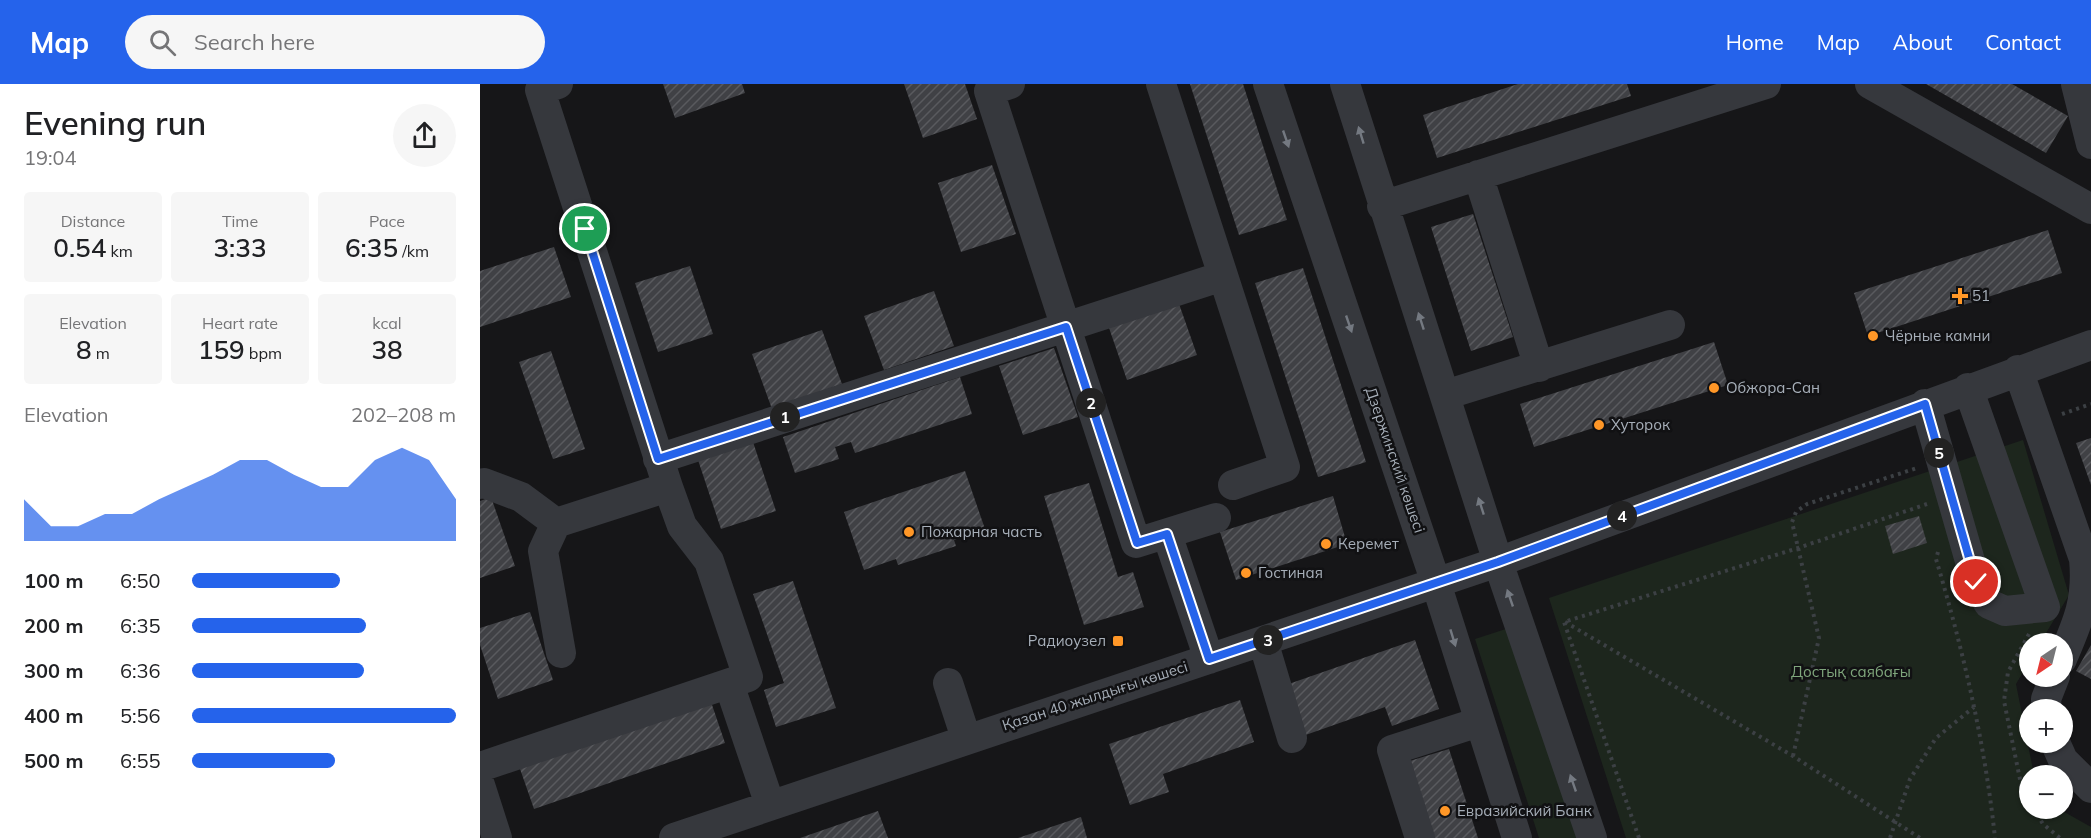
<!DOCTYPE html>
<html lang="en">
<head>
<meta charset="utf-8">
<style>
	:root { --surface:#fff; --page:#f6f6f6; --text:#202124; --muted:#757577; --accent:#2563eb }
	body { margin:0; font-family:Mulish,sans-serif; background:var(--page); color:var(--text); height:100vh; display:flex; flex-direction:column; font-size:22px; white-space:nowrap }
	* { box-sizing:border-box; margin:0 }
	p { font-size:20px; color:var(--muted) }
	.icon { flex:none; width:33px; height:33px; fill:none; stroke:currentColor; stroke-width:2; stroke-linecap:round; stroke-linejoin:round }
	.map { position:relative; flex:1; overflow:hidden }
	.sheet { display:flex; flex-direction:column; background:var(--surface); width:480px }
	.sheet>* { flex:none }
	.needle { width:39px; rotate:215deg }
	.fabs { position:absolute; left:1539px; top:549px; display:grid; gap:12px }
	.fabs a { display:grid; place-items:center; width:54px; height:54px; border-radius:50%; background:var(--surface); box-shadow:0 2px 4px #0004; font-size:30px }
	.pin { position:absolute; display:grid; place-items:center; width:51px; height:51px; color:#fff; margin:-26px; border:3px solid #fff; border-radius:50%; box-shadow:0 2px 6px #0007 }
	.km { position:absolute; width:30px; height:30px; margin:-15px; border-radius:50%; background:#222; color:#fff; font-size:16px; line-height:30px; text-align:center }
	.round { display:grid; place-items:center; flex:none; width:63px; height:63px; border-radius:32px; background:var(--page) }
	.overview { display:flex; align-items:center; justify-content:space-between; height:102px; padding:0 24px }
	h1 { font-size:33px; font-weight:600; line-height:45px }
	.figures { display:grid; grid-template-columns:repeat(3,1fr); gap:9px; height:102px; padding:6px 24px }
	.figures div { display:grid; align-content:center; border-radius:6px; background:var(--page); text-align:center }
	.figures b { font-size:26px; font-weight:600 }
	.figures small { font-size:16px; font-weight:400 }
	.figures p { font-size:16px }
	.chart { height:168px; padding:12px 24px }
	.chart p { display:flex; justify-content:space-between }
	.chart svg { width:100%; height:108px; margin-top:6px; fill:var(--accent); opacity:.7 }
	ul { padding:0 24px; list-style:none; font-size:20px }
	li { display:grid; grid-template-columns:96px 72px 1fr; align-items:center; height:45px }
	li i { height:15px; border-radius:8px; background:var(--accent) }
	header { display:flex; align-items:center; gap:36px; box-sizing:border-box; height:84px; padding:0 30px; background:var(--accent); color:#fff }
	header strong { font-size:28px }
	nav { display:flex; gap:33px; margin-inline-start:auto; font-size:21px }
	.search { width:420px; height:54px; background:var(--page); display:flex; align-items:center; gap:15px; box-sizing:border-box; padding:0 21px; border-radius:33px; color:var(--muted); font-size:22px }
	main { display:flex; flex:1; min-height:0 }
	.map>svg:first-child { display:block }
	.park { fill:#1d261d }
	.building { fill:url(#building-hatch) }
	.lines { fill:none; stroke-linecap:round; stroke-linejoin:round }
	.path { stroke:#3c4044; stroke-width:4; stroke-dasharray:3 4.5; stroke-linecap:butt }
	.minor { stroke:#36383d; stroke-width:30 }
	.oneway { fill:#747981 }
	.route-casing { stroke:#fff; stroke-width:12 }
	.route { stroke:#2563eb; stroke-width:8 }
	.poi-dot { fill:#ff9727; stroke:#111113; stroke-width:2 }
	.labels { text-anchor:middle; stroke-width:5; stroke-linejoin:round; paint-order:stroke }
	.poi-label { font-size:15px; fill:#a7afb9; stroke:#111113; text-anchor:start }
	.street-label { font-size:15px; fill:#a7afb9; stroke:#111113 }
	.park-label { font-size:15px; fill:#7fa67c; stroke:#111113 }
</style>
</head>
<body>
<header>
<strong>Map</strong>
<div class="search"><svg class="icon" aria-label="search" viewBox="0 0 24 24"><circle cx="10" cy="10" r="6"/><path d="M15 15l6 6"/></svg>Search here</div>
<nav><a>Home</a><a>Map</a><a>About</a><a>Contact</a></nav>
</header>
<main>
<section class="sheet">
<div class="overview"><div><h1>Evening run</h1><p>19:04</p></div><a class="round"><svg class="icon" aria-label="share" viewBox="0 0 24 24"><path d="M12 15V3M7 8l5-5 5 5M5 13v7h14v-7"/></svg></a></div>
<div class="figures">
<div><p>Distance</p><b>0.54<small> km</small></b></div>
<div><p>Time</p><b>3:33</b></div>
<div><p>Pace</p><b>6:35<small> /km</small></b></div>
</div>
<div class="figures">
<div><p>Elevation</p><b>8<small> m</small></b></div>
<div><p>Heart rate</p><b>159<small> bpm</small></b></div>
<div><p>kcal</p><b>38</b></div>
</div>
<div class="chart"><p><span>Elevation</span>202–208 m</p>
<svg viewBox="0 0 160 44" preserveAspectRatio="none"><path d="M0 44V27L10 38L20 38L30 33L40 33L50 27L60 22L70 17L80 11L90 11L100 17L110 22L120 22L130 11L140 6L150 11L160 27V44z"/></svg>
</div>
<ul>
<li><b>100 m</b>6:50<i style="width:56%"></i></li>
<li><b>200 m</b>6:35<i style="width:66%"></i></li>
<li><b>300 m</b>6:36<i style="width:65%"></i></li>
<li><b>400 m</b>5:56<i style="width:100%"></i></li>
<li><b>500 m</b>6:55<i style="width:54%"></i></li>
</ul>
</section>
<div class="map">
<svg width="1611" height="754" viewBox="0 0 1611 754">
	<defs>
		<pattern id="building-hatch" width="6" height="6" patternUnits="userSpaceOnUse" patternTransform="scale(1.5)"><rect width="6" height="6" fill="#404145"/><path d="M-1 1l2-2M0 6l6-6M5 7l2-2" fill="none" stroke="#595a5e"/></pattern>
	</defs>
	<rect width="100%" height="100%" fill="#161618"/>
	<path class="park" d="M1543 356 1589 511 1560 559 1550 560 1549 578 1536 600 1554 691 1550 692V724L1579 725 1611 743V754H1146L1069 514Z
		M1032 543 1100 754H1059L995 555Z"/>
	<path class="building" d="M183 0H262L265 9 195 34Z
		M424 0H485L497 35 443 54Z
		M710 0H763L807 136 759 151Z
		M1038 0H1147L1151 12 957 74 943 31Z
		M1446 0H1532L1588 32 1566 69Z
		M512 81 536 150 481 168 458 99Z
		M993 130 1033 253 991 267 951 143Z
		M1568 146 1582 189 1388 252 1374 209Z
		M74 163 91 213 0 243V187Z
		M210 182 233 250 178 268 155 199Z
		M823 184 886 378 838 393 775 199Z
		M454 207 474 262 404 286 384 232Z
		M698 217 717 271 647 296 628 241Z
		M342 246 362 300 292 325 272 270Z
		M1234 258 1248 301 1054 363 1040 320Z
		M574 264 598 333 543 351 519 282Z
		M71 267 105 365 73 375 39 278Z
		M480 293 492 330 375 369 371 358 355 363 359 375 315 389 303 353Z
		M1611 354V401L1596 359Z
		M273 358 296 427 241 445 218 376Z
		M485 387 505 445 474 456 476 462 418 481 416 475 384 486 364 428Z
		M609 399 638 493 653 488 664 523 604 541 564 412Z
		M853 412 867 460 756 496 740 448Z
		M11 413 35 482 0 494V417Z
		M1439 432 1447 459 1413 470 1405 442Z
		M313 497 356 624 296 643 284 606 304 599 273 510Z
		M50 528 73 596 18 615 0 561V544Z
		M935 556 959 625 912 642 905 623 817 654 800 603Z
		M1611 561V595L1596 587Z
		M230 615 245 659 54 725 39 682Z
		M760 616 774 658 683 690 689 708 650 721 629 660Z
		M969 665 998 754H948L923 679Z
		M398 727 408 754H320Z
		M601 733 607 754H538Z"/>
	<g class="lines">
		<path class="path" d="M1582 330 1611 320
			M1458 468 1456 475C1483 566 1505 659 1515 754
			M1085 538 1313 672 1440 754
			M1549 550 1528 588 1524 617 1543 710 1550 720
			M1313 672 1339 554 1312 438 1316 428 1327 420 1437 384
			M1553 724 1563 740 1580 754
			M1159 754 1084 538 1318 464 1447 420
			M1410 754 1430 695 1456 654 1494 623"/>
		<path class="minor" d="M530 0 509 7 656 459 736 434
			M681 0 805 383 753 401
			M788 0 956 499 1037 754
			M865 0 1018 478 1112 754
			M1390 0 1611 125
			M1596 0 1611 60
			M998 91 1059 283
			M902 122 1286 0
			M1538 286 1604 475C1608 516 1598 538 1582 575
			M965 311 1190 241
			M1445 320 1496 498 1509 520 1525 527 1565 523 1488 304
			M178 375 743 192
			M0 400 4 399 41 413 76 439 188 403 60 6 78 0
			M76 439 63 467 81 569
			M687 450 729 575
			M783 557 812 654
			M468 599 486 654
			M249 600 290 721
			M1567 626 1566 615 1575 592
			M1575 658 1583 676 1611 704
			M0 683 268 593 229 477 202 442 188 403
			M0 701 17 754
			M194 754 1018 478 1611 261
			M940 754 912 666 999 638"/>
	</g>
	<defs><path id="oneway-solid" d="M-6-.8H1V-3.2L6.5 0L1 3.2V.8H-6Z" transform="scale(1.5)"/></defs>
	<g class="oneway">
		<use href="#oneway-solid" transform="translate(881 51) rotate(-107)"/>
		<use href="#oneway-solid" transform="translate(806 55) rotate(71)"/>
		<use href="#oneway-solid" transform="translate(941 237) rotate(-108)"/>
		<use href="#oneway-solid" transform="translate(869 240) rotate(71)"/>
		<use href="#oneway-solid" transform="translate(1001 422) rotate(-108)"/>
		<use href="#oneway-solid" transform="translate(1030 514) rotate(-109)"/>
		<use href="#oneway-solid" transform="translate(973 554) rotate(73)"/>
		<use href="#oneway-solid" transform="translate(1093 699) rotate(-109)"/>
	</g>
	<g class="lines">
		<defs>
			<path id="route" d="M105 145 178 375 586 243 657 459 687 450 729 575 1018 478 1445 320 1496 498"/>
		</defs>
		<use href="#route" class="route-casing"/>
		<use href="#route" class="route"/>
	</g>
	<g class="poi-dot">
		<path d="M1477 203h6v6h6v6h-6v6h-6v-6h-6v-6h6z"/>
		<circle cx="1393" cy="252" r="6"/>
		<circle cx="1234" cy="304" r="6"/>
		<circle cx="1119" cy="341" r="6"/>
		<circle cx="429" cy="448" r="6"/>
		<circle cx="846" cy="460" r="6"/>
		<circle cx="766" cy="489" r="6"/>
		<rect x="632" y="551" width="12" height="12" rx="3"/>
		<circle cx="965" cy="727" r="6"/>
	</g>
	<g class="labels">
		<g class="poi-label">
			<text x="1492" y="217">51</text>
			<text x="1405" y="257">Чёрные камни</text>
			<text x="1246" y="309">Обжора-Сан</text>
			<text x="1131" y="346">Хуторок</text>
			<text x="441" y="453">Пожарная часть</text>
			<text x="858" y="465">Керемет</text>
			<text x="778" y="494">Гостиная</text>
			<text x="626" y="562" text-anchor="end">Радиоузел</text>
			<text x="977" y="732">Евразийский Банк</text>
		</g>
		<g class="street-label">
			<text transform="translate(915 376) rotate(71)" y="5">Дзержинский көшесі</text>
			<text transform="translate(615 612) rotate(-18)" y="5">Қазан 40 жылдығы көшесі</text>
		</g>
		<g class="park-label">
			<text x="1371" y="593">Достық саябағы</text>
		</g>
	</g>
</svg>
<div class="fabs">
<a><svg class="needle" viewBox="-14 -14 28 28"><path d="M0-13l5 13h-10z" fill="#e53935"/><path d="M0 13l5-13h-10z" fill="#757577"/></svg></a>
<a>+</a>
<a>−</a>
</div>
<div class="pin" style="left:105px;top:145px;background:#1e9e55"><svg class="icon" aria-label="arrive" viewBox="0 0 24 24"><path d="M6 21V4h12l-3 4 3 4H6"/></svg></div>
<div class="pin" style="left:1496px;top:498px;background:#d93025"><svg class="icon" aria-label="check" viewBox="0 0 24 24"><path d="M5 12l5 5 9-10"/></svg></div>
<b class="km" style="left:305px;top:333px">1</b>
<b class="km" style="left:611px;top:319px">2</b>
<b class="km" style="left:788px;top:556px">3</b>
<b class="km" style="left:1142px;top:432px">4</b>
<b class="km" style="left:1459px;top:369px">5</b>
</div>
</main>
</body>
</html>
